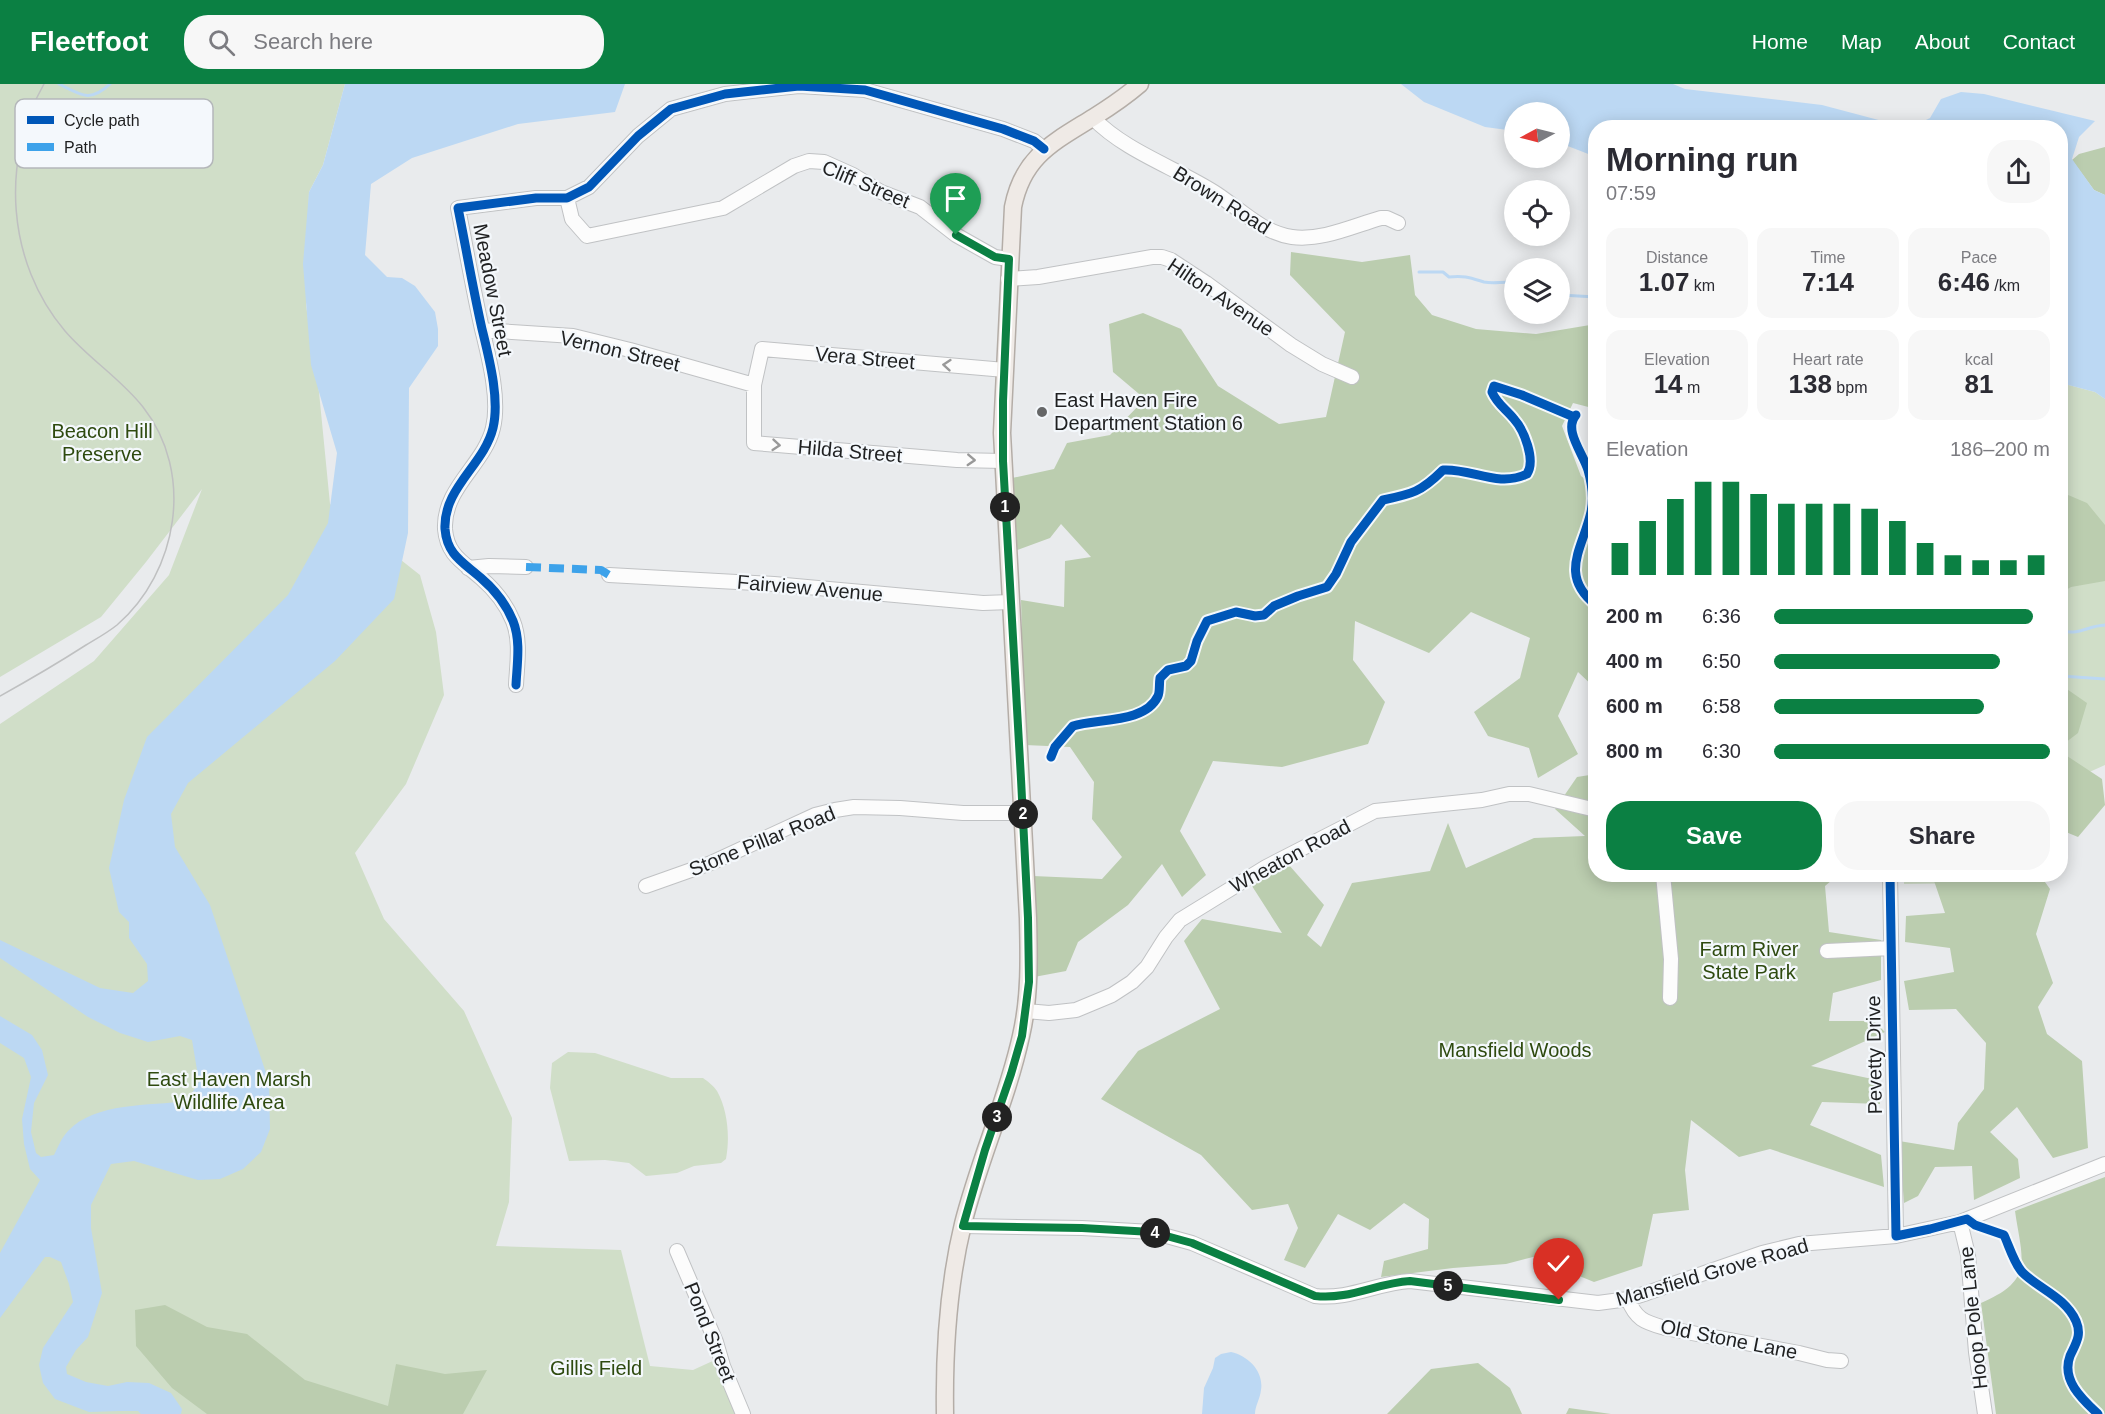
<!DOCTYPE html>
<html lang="en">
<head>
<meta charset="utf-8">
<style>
	:root { --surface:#fff; --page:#f7f7f7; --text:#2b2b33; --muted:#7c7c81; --accent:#0b8043 }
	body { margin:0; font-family:Arial,sans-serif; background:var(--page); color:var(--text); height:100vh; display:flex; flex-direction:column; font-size:22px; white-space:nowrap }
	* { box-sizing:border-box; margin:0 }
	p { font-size:20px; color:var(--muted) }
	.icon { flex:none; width:33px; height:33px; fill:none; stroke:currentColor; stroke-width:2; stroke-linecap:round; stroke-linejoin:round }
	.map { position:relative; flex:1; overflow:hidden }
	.sheet { position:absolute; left:1588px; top:36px; width:480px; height:762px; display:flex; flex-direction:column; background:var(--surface); border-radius:24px; box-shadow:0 3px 15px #0003 }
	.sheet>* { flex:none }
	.needle { width:39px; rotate:263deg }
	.buttons { position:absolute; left:1504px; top:18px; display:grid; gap:12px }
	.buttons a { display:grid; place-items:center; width:66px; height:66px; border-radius:50%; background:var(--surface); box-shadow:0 3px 15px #0003; font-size:30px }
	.pin { position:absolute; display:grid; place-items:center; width:51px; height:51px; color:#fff; margin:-62px -26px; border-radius:50% 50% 50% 0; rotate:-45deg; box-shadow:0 0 6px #0007 }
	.pin .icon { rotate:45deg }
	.km { position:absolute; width:30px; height:30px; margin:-15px; border-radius:50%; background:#222; color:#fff; font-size:16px; line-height:30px; text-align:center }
	.round { display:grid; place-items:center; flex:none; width:63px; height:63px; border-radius:24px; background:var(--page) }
	.summary { display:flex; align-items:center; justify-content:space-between; height:102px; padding:0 18px }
	h1 { font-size:33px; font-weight:800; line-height:45px }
	.stats { display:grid; grid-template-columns:repeat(3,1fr); gap:9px; height:102px; padding:6px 18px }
	.stats div { display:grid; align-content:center; border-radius:15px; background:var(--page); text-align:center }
	.stats b { font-size:26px; font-weight:800 }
	.stats small { font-size:16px; font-weight:400 }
	.stats p { font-size:16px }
	.chart { height:168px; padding:12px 18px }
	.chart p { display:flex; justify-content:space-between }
	.chart svg { width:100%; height:108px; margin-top:6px; stroke:var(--accent); stroke-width:6 }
	.action { display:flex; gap:12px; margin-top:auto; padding:12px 18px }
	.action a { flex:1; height:69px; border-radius:24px; background:var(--accent); color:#fff; font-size:24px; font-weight:800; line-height:69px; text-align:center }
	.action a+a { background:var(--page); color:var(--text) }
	ul { padding:0 18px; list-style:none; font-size:20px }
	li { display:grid; grid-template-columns:96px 72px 1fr; align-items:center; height:45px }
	li i { height:15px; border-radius:8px; background:var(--accent) }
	header { display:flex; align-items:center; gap:36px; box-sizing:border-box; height:84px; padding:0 30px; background:var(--accent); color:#fff }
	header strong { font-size:28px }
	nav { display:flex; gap:33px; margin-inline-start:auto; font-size:21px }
	.search { width:420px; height:54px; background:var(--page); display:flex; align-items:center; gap:15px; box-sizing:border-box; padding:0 21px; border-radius:24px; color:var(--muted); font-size:22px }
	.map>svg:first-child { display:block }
	.green { fill:#d0dec8 }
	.forest { fill:#bbcdaf }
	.water { fill:#bcd8f3 }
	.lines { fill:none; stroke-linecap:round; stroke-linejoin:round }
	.stream { stroke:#bcd8f3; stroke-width:3 }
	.minor-casing { stroke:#c0c2c4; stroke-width:16 }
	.major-casing { stroke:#b4ada7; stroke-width:19 }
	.minor { stroke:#fcfcfc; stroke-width:14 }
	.major { stroke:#efeae6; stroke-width:16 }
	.tram { stroke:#bfc0c1; stroke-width:1.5 }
	.quiet { stroke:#3da2ea; stroke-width:8; stroke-dasharray:15 8; stroke-linecap:butt }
	.cycleway-casing { stroke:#f4f8fc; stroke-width:13 }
	.cycleway { stroke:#0057b8; stroke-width:9 }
	.oneway { stroke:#999 }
	.route-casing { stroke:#fff; stroke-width:12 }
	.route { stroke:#0b8043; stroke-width:8 }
	.poi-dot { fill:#666768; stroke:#f4f8fc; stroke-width:2 }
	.labels { text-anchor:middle; stroke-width:4.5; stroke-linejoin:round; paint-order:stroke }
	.street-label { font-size:20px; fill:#1f2021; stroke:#f4f8fc }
	.poi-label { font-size:20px; fill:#1f2021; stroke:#f4f8fc; text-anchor:start }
	.park-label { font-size:20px; fill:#2e4a0f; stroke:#f4f8fc }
	.key { fill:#f4f8fc; stroke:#b4b7ba; stroke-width:1.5 }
	.key-label { font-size:16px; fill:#1f2021 }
</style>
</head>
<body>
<header>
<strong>Fleetfoot</strong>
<div class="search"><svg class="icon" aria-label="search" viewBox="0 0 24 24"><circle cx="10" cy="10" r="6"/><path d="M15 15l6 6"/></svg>Search here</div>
<nav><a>Home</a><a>Map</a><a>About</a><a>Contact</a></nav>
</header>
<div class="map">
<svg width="2105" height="1330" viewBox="0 0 2105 1330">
	<rect width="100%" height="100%" fill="#e9ebed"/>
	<path class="green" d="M0 0H345L323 81 309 108 306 221 319 308 330 420 420 491 436 548 444 611 406 700 355 769 384 835 464 927 512 1034 509 1118 496 1162 621 1166 650 1282 693 1286 717 1275 738 1330H0V640L94 577 169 491 202 405 146 478 101 533 0 593Z
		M2061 299 2095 308 2105 315V681L2076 694 2061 686Z
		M1904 791H1979V799L1904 800Z
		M568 968 595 969 671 994H703C707 997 714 1002 717 1007 728 1027 730 1053 726 1075L721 1079 694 1082 677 1089 646 1092 629 1079 605 1076 569 1077 550 1004 552 979Z"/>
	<path class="forest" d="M2105 63V111L2094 106 2072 76 2079 70Z
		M1291 168 1362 178 1410 171 1415 211 1432 231 1476 245 1536 250 1596 240V325L1573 319 1562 342 1581 392 1596 404V459L1588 475 1596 485V605L1578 588 1558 632 1578 670 1538 694 1529 664 1488 652 1474 628 1520 594 1530 554 1471 528 1429 569 1355 537 1353 576 1385 618 1368 660 1282 683 1213 677 1180 747 1206 791 1182 813 1162 780 1128 821 1078 858 1066 887 1034 893 1033 792 1102 795 1122 773 1092 735 1094 698 1070 663 1025 661 1021 516 1064 523 1065 477 1091 473 1061 440 1050 454 1012 468V394L1054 385 1067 359 1110 351 1145 315 1113 288 1109 240 1143 229 1181 245 1218 302 1279 340 1326 333 1345 248 1290 191Z
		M2061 408 2087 419 2105 441V497L2071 503 2061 509Z
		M2061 601 2087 619 2078 649 2061 662Z
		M2061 668 2102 695 2105 721 2078 753 2061 746Z
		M1596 690V790L1838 791 1825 802 1829 848 1881 856V896L1833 909 1829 937H1874L1885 948 1811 982 1877 996 1880 1020 1822 1018 1810 1041 1881 1071 1884 1103 1770 1065 1739 1073 1691 1036 1685 1086 1689 1126 1653 1130 1642 1182 1594 1198 1533 1173 1506 1180 1453 1184 1381 1193 1384 1177 1428 1165 1429 1135 1404 1119 1370 1146 1338 1130 1305 1184 1284 1176 1298 1144 1288 1120 1252 1126 1201 1071 1101 1015 1138 967 1220 925 1184 857 1202 835 1282 849 1252 802 1289 781 1324 821 1307 851 1321 863 1352 799 1430 787 1448 739 1466 784 1534 754 1585 752 1555 725 1577 693Z
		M1932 791H2040L2050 805 2036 850 2053 899 2038 923 2047 950 2082 977 2088 1064 2053 1074 2017 1023 1990 1048 2018 1075 2020 1094 1974 1116 1972 1082 1935 1083 1918 1112 1904 1119 1899 1057 1954 1066 1958 1039 1984 1005 1986 959 1956 925 1909 926 1904 897 1954 888 1950 864 1905 858 1906 832 1945 829Z
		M2105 1093V1330H1996L1981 1219C2035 1196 2022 1176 2015 1127Z
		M165 1221 207 1243 247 1250 305 1296 388 1322 396 1280 445 1290 487 1286 463 1330H207L172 1304 136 1262 135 1226Z
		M1478 1279 1510 1304 1522 1330H1387L1431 1285Z
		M1569 1324 1611 1330H1566Z"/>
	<path class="water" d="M345 0H625L615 28 518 40 412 74 371 100 365 171 387 193 402 194 415 202 435 228 438 245V262L409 304 408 449 394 515 335 577 188 699 171 730 175 763 210 821 269 998 270 1045 261 1068 243 1085 220 1095 198 1096 134 1077 111 1080 91 1121V1144L102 1209 88 1253 76 1266 66 1283 67 1290 86 1298 108 1302 127 1298 149 1299 171 1309 182 1325 181 1330H141L138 1327H120L89 1328 55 1315 43 1299 39 1281 43 1264 73 1218 69 1200 61 1178 50 1173H45L0 1234V1169L40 1096 30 1085 24 1060 22 1035 31 993 24 974 0 959V932L32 951 42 966 48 991 34 1019 31 1048 36 1069 41 1073 54 1071C58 1063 62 1053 68 1047 95 1018 150 1022 187 1017L199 998 192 956 180 952 148 958 120 949 88 933 0 874V856L100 904 133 909 148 897 147 880 129 854V838L119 828 109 784 124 716 147 653 288 511 328 439 337 369 311 281 303 180 309 108 323 81Z
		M1401 0H1673L1685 5 1822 21 1905 43 1596 44V73L1560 59V28H1515V47L1485 43 1424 18Z
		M1961 8 1984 10 2095 37 2079 53 2072 75 2094 106 2105 111V315L2095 308 2061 299V44L1912 43 1930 34 1941 15Z
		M1231 1268C1249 1272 1264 1288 1261 1306 1260 1315 1255 1322 1255 1330H1202L1204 1304 1213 1284 1215 1274 1221 1270Z"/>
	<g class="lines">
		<path class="stream" d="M59 0C81 11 90 19 110 0
			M1419 188H1443L1449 193C1464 191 1471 194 1484 198 1494 200 1505 197 1515 199
			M1560 211 1596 213
			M2061 547C2081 551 2087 542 2105 541
			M2061 592 2105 595"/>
		<defs>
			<path id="minor" d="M1093 34C1126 68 1177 84 1217 110 1241 126 1263 149 1292 153 1322 157 1353 142 1381 134H1387L1398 139
				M567 114 572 135 587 152 723 124 794 82 809 77 824 78 853 91 881 108 920 123 956 151 995 173 1009 175
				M1008 195 1038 193 1152 173H1162L1171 176 1206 199 1291 261 1322 280 1352 293
				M483 246 573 252 630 266 754 301
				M1003 377 957 376 754 359V301L762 265 1005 286
				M468 484 489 482 526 483
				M609 491 774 500 983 519 1011 518
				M516 601C517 580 521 557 513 537 506 520 495 506 481 494 463 478 447 471 445 445 443 404 484 381 493 344 500 315 489 274 482 245 473 205 466 164 458 124L536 114H567L589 103 638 52 671 25 725 10 799 2 865 6 1003 45 1034 57 1044 65
				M1663 790 1671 875 1670 914
				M1890 790 1896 1152
				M646 802 711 779 815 731 835 726 854 723 900 724 963 729H1023
				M1827 867 1891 864
				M1026 927 1049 929 1076 926 1112 911 1132 898 1147 883 1166 853 1180 836 1266 783 1375 727 1482 716 1509 710H1529L1596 726
				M1960 1138 1968 1171 1976 1268 1985 1330
				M963 1142 1082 1144 1152 1148 1192 1159 1315 1212C1349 1216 1377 1199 1410 1197L1598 1219 1628 1215 1647 1209 1762 1169 1799 1160 1896 1152 1960 1138 2105 1080
				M677 1167 716 1258 723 1282 743 1330
				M1628 1215C1636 1236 1645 1238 1665 1244L1799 1269 1827 1276 1841 1277"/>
			<path id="major" d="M945 1330C944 1266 948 1202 963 1140 979 1076 1007 1016 1021 952 1030 913 1029 873 1028 834L1002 349 1013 123C1023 72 1054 58 1094 33 1110 23 1126 12 1140 0"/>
		</defs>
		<use href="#minor" class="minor-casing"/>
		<use href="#major" class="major-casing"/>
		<use href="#minor" class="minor"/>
		<use href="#major" class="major"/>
		<path class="tram" d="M0 612C29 596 58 579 86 561 96 555 107 549 117 541 178 488 195 389 143 323 120 294 89 275 65 247 7 179 0 77 44 0"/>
		<path class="quiet" d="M526 483 601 486 609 491"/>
		<defs>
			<path id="cycleway" d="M1576 331C1563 346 1583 369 1588 386 1592 400 1594 414 1591 428 1583 464 1558 491 1596 521
				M516 601C517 580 521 557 513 537 506 520 495 506 481 494 463 478 447 471 445 445 443 404 484 381 493 344 500 315 489 274 482 245 473 205 466 164 458 124L536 114H567L589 103 638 52 671 25 725 10 799 2 865 6 1003 45 1034 57 1044 65
				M1051 673 1055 663 1073 642C1097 634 1145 640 1158 612 1160 608 1159 600 1160 594L1168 586 1186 582 1191 577 1197 557 1207 537 1236 528 1255 532 1264 531 1274 522 1298 512 1327 503 1336 490 1351 458 1383 416C1412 410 1421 408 1443 386 1471 384 1498 404 1527 390 1536 376 1524 346 1514 335 1506 325 1497 320 1492 308L1494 302 1522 311 1574 333
				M1890 790 1896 1152 1930 1145 1967 1135 1975 1141 2004 1151C2009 1162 2014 1179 2022 1188 2039 1205 2065 1213 2076 1237 2082 1251 2076 1259 2070 1272 2061 1296 2082 1315 2098 1330"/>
		</defs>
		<use href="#cycleway" class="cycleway-casing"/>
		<use href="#cycleway" class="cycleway"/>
	</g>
	<defs><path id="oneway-chevron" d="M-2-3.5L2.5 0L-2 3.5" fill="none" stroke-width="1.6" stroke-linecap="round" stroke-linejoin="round" transform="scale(1.5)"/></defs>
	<g class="oneway">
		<use href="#oneway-chevron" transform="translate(947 281) rotate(-175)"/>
		<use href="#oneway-chevron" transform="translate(776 361) rotate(5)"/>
		<use href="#oneway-chevron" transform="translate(971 376) rotate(3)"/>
	</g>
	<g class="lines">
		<defs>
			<path id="route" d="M956 151 995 173 1009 175 1003 317V377L1021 695 1028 834 1029 898 1022 952 1011 990 985 1066 963 1142 1082 1144 1152 1148 1192 1159 1315 1212C1349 1216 1377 1199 1410 1197L1559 1216"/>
		</defs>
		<use href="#route" class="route-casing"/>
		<use href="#route" class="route"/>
	</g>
	<circle class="poi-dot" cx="1042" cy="328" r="6"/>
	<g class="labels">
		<g class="street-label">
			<text transform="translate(866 100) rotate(23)" y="7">Cliff Street</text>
			<text transform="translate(1222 116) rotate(32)" y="7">Brown Road</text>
			<text transform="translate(493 206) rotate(79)" y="7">Meadow Street</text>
			<text transform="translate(1221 213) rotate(34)" y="7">Hilton Avenue</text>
			<text transform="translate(620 267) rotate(13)" y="7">Vernon Street</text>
			<text transform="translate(865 274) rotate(5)" y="7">Vera Street</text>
			<text transform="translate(850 367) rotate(5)" y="7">Hilda Street</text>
			<text transform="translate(810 504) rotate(5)" y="7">Fairview Avenue</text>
			<text transform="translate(762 757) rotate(-22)" y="7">Stone Pillar Road</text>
			<text transform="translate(1290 772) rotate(-28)" y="7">Wheaton Road</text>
			<text transform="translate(1874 971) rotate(-91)" y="7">Pevetty Drive</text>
			<text transform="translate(1712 1188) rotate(-16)" y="7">Mansfield Grove Road</text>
			<text transform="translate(1973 1234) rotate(-96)" y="7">Hoop Pole Lane</text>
			<text transform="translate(710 1248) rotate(68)" y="7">Pond Street</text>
			<text transform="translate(1729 1255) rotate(11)" y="7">Old Stone Lane</text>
		</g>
		<g class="poi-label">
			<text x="1054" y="323">East Haven Fire<tspan x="1054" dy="23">Department Station 6</tspan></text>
		</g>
		<g class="park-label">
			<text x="102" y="354">Beacon Hill<tspan x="102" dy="23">Preserve</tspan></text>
			<text x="1749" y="872">Farm River<tspan x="1749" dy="23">State Park</tspan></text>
			<text x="1515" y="973">Mansfield Woods</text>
			<text x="229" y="1002">East Haven Marsh<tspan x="229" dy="23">Wildlife Area</tspan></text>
			<text x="596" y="1291">Gillis Field</text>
		</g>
	</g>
	<rect x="15" y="15" width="198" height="69" rx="9" class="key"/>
	<rect x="27" y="32" width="27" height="8" fill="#0057b8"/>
	<rect x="27" y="59" width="27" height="8" fill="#3da2ea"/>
	<g class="key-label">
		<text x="64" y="42">Cycle path</text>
		<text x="64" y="69">Path</text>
	</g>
</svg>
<div class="buttons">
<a><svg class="needle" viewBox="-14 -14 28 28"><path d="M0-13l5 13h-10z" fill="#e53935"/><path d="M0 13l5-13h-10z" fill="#7c7c81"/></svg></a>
<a><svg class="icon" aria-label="locate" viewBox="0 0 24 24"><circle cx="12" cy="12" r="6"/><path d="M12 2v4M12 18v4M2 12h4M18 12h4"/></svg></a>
<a><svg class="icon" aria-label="layers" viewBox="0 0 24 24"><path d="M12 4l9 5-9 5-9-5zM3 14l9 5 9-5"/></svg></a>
</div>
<div class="pin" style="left:956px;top:151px;background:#1e9e55"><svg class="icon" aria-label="arrive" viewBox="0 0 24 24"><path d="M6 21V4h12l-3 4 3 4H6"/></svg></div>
<div class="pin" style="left:1559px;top:1216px;background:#d93025"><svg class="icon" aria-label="check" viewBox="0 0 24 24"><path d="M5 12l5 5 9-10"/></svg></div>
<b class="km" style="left:1005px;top:423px">1</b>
<b class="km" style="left:1023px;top:730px">2</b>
<b class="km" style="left:997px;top:1033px">3</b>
<b class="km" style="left:1155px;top:1149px">4</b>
<b class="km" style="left:1448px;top:1202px">5</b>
<section class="sheet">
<div class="summary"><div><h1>Morning run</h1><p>07:59</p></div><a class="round"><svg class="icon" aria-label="share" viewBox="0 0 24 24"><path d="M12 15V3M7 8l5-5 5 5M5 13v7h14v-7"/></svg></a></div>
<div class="stats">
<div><p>Distance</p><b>1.07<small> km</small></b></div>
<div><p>Time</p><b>7:14</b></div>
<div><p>Pace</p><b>6:46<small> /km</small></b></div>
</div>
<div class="stats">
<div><p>Elevation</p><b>14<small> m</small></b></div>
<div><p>Heart rate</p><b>138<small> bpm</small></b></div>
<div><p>kcal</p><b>81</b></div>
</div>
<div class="chart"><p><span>Elevation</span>186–200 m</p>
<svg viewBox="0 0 160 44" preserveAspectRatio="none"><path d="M5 44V31M15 44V22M25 44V13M35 44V6M45 44V6M55 44V11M65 44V15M75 44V15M85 44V15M95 44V17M105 44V22M115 44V31M125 44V36M135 44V38M145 44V38M155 44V36"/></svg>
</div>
<ul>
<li><b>200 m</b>6:36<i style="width:94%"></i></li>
<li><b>400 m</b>6:50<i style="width:82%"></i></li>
<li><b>600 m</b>6:58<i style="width:76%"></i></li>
<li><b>800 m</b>6:30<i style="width:100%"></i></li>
</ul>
<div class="action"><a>Save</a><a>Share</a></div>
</section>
</div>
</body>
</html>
